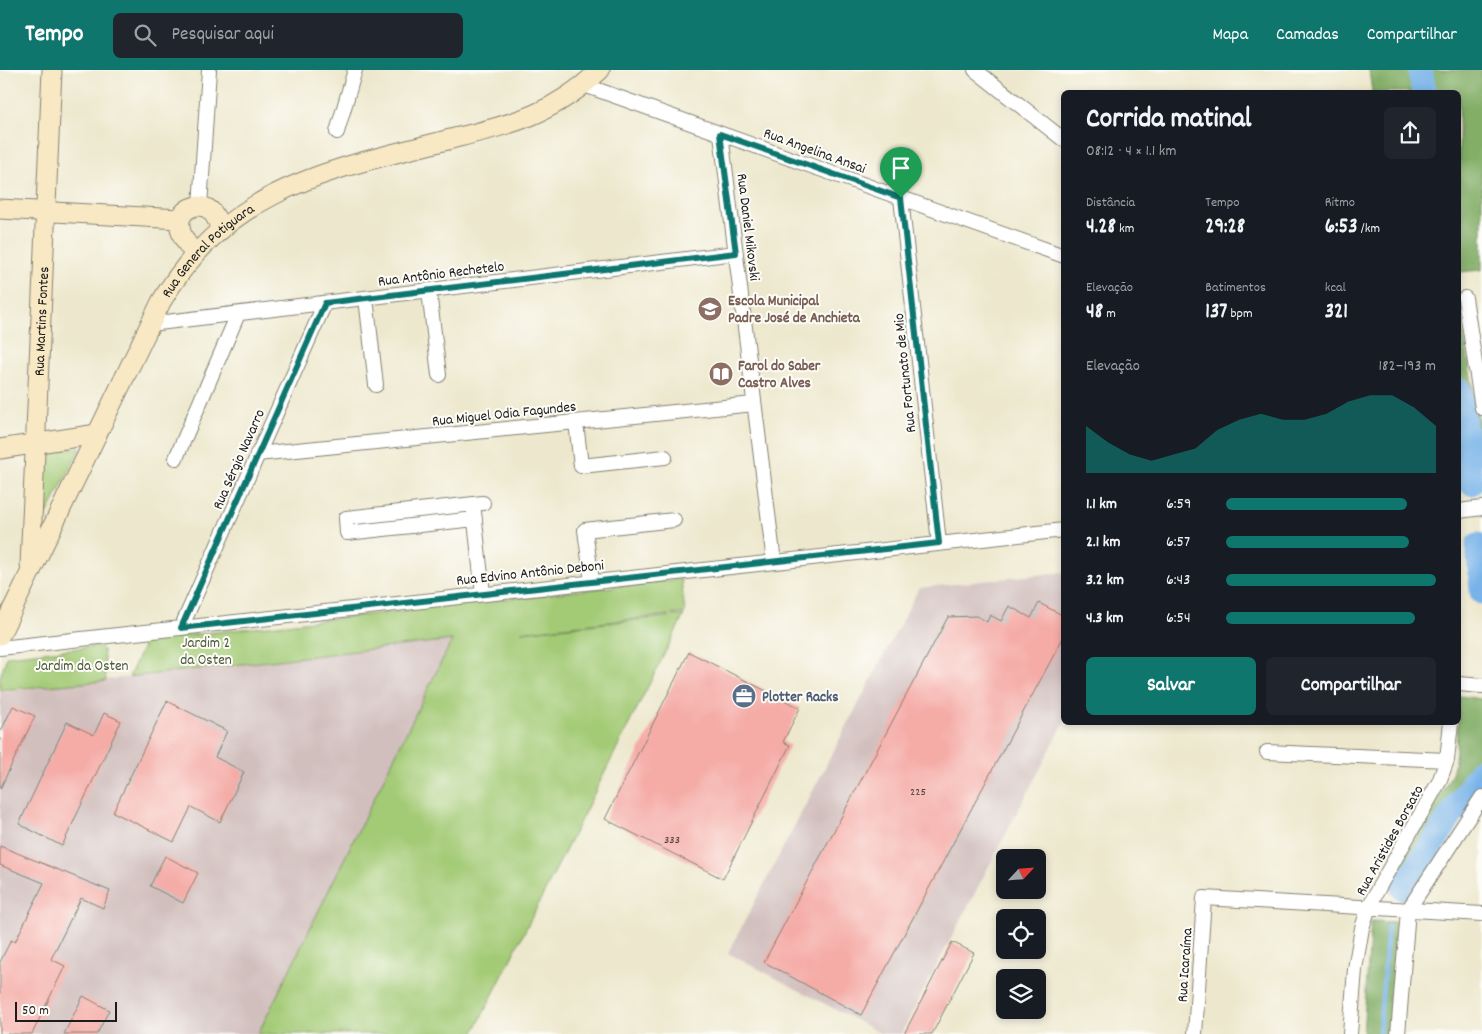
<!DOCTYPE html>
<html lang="pt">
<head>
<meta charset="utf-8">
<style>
	:root { --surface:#171b24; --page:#20242c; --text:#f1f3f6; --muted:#9ea1a6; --accent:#0f766e }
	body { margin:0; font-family:Dekko,sans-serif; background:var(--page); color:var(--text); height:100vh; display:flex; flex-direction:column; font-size:19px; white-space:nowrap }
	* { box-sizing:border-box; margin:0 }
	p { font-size:16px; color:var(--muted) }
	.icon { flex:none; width:28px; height:28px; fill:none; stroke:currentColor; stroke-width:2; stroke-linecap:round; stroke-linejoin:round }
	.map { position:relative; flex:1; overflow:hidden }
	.sheet { position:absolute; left:1061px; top:20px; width:400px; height:635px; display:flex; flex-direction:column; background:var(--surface); border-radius:8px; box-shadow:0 2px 8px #0003 }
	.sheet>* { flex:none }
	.needle { width:32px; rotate:64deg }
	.tools { position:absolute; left:996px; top:779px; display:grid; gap:10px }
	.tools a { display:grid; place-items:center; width:50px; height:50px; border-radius:8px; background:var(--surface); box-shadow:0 2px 8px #0003; font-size:25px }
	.scale { position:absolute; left:15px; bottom:12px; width:102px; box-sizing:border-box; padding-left:5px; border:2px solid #1c1c1c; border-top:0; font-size:14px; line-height:18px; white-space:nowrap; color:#1c1c1c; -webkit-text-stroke:4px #fdfcf7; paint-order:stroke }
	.pin { position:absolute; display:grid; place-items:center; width:42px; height:42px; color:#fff; margin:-51px -21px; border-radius:50% 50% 50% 0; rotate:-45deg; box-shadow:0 0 5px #0007 }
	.pin .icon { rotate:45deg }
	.round { display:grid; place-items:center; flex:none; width:52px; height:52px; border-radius:8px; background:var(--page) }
	.overview { display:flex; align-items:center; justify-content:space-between; height:85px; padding:0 25px }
	h1 { font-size:28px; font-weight:800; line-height:38px }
	.stats { display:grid; grid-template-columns:repeat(3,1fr); gap:8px; height:85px; padding:5px 25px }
	.stats div { display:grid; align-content:center }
	.stats b { font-size:21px; font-weight:800 }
	.stats small { font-size:14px; font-weight:400 }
	.stats p { font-size:14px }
	.chart { height:140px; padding:10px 25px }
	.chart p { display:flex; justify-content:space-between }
	.chart svg { width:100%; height:90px; margin-top:5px; fill:var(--accent); opacity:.7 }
	.action { display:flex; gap:10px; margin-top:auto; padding:10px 25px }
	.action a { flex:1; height:58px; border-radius:8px; background:var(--accent); color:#fff; font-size:20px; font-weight:800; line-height:58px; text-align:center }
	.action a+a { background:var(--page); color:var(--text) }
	ul { padding:0 25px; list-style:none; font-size:16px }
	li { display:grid; grid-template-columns:80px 60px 1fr; align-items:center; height:38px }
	li i { height:12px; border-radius:6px; background:var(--accent) }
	header { display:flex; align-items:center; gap:30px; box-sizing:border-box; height:70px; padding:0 25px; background:var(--accent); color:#fff }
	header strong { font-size:24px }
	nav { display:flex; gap:28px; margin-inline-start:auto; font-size:18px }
	.search { width:350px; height:45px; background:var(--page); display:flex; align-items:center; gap:12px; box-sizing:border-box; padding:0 18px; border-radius:8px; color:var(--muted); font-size:19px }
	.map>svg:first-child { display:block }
	.industrial { fill:#d1bfbe }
	.green { fill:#a3ca75; stroke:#607348 }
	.forest { fill:#82ae66; stroke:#4f6541 }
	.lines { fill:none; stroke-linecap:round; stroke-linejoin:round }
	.stream { stroke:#77b3e9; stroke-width:4.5 }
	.river { stroke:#77b3e9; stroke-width:25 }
	.building { fill:#f5aca7 }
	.street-casing { stroke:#848274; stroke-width:16 }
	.secondary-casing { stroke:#848274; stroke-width:21 }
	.street { stroke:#fff; stroke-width:14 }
	.secondary { stroke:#f8e8c3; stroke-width:19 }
	.route-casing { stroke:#fff; stroke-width:10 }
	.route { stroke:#0f766e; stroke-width:6 }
	.labels { text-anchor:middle; stroke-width:4; stroke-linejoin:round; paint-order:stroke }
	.number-label { font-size:12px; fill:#52403f }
	.street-label { font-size:15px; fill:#1c1c1c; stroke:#fdfcf7 }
	.education-label { font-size:15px; font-weight:bold; fill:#785e54; stroke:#fdfcf7; text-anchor:start }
	.park-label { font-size:15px; fill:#4b593b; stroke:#fdfcf7 }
	.service-label { font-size:15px; font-weight:bold; fill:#4e5e75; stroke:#fdfcf7; text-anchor:start }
</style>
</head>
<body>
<header>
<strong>Tempo</strong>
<div class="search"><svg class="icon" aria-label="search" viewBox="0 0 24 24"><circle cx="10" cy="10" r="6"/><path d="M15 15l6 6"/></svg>Pesquisar aqui</div>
<nav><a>Mapa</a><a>Camadas</a><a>Compartilhar</a></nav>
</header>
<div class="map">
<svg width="1482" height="964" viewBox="0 0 1482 964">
	<rect width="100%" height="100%" fill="#fdfcf7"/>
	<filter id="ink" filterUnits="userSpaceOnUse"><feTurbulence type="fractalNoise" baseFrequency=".02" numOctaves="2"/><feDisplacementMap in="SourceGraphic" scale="10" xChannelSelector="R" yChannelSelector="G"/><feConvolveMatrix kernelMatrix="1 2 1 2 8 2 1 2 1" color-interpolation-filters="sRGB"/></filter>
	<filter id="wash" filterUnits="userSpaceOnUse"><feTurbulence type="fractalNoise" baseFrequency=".0096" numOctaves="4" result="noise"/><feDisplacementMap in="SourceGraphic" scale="20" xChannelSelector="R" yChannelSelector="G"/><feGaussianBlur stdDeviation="1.12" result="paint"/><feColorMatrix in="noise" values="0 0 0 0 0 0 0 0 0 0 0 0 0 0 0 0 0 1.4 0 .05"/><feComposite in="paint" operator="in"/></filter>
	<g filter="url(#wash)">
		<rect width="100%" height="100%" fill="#ede8cd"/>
		<path class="industrial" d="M1064 502V653L901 964H882L728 883 919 518Z
			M452 570 258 964H0V622Z"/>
		<path class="green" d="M81 377 42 454 44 382Z
			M681 509 685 543 521 562 684 545 473 964H258L452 570 129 607 146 570Z
			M99 576 103 580 106 611 0 620V607L7 586Z"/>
		<path class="forest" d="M1369 0H1482V200L1459 202V22H1372Z
			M1459 235 1482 373V393L1459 392Z
			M1460 626 1482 629V713L1414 822 1386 819 1452 704 1455 690Z
			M1371 851 1401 852 1391 964H1363Z"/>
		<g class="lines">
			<path class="stream" d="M1379 964 1388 856"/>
			<path class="river" d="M1420 0 1424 22
				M1459 320 1461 329 1471 413
				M1478 475 1482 522
				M1403 818 1482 699"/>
		</g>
		<g id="blocks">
			<path class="building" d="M1039 533 1064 546V566L861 945 764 892 948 547 977 546 987 552 990 545 1001 551 1009 536 1031 548Z
				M689 582 800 638 783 672 790 675 723 809 605 749Z
				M167 631 227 661 215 687 244 702 220 752 191 737 174 772 113 742Z
				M13 636 35 646 0 719V663Z
				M104 643 121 651 62 776 19 754 67 652 94 665Z
				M0 776 110 821 103 838 81 828 51 889 65 896 32 964H0V892L11 870 15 872 44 813 0 795Z
				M165 786 198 803 183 833 150 816Z
				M952 872 974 883 932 964H904Z
				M83 926 109 940 97 964H64Z"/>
		</g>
	</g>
	<g filter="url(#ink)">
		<use href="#blocks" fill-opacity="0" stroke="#848274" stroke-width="1"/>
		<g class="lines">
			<defs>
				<path id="street" d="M975 0 1064 70
					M584 15 1064 186
					M337 62 355 0
					M721 64 774 492
					M901 128 939 473
					M200 136 209 0
					M429 221 439 305
					M366 228 376 315
					M1465 228 1482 338
					M150 254 736 183
					M576 352 581 396 665 387
					M257 384 754 334
					M176 388 238 244
					M1459 441 1482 438
					M474 442 483 524
					M475 449 347 463 346 448 483 433
					M592 512 585 460 674 450
					M181 558 325 233
					M0 578 1064 460
					M1459 614 1482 616
					M1267 682 1447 690
					M1195 964 1204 828 1482 844
					M1350 964 1355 899 1362 858 1369 837 1379 817 1439 712 1447 690 1451 652
					M1398 964 1408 840 1482 727"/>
				<g id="secondary">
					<path d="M0 139 180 149"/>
					<path d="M195 184C188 176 181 167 180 157 177 139 200 129 212 142 216 147 219 154 221 160"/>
					<path d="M0 379 97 364"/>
					<path id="s1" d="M30 495 52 0"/>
					<path id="s2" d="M0 565 161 232C229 115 335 99 455 68 515 53 554 44 600 0"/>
				</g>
			</defs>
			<use href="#street" class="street-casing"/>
			<use href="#secondary" class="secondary-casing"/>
			<use href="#street" class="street"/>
			<use href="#secondary" class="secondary"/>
		</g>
	</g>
	<g class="lines" filter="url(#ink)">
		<defs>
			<path id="route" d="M720 64 901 128 939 473 181 558 325 233 736 183Z"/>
		</defs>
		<use href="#route" class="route-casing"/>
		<use href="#route" class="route"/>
	</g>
	<defs>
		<symbol id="school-disc" viewBox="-11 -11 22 22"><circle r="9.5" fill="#8d6e63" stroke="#fdfcf7"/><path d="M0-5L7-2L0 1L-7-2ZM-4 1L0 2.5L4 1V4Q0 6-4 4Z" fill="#fff"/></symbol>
		<symbol id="library-disc" viewBox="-11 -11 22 22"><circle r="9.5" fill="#8d6e63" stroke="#fdfcf7"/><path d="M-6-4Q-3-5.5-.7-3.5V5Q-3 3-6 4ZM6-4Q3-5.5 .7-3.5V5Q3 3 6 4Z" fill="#fff"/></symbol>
		<symbol id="office-disc" viewBox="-11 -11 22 22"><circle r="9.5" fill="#5c6f8a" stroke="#fdfcf7"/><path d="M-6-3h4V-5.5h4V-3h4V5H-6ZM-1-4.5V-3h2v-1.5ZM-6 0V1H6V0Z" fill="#fff"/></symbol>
	</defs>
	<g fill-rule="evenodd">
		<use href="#school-disc" x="696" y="225" width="28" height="28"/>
		<use href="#library-disc" x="707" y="290" width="28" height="28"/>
		<use href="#office-disc" x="730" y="612" width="28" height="28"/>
	</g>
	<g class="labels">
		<g class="number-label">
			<text x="918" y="725">225</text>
			<text x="672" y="773">333</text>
		</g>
		<g class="street-label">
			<text transform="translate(815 80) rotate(20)" y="5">Rua Angelina Ansai</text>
			<text transform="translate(749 157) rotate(83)" y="5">Rua Daniel Mikovski</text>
			<text dy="5" stroke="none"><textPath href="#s2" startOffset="440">Rua General Potiguara</textPath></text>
			<text transform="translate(441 203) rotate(-7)" y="5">Rua Antônio Rechetelo</text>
			<text dy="5" stroke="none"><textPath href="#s1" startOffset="244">Rua Martins Fontes</textPath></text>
			<text transform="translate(904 303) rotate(-96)" y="5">Rua Fortunato de Mio</text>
			<text transform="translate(504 343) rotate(-6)" y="5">Rua Miguel Odia Fagundes</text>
			<text transform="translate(238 389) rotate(-66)" y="5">Rua Sérgio Navarro</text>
			<text transform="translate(530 502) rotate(-6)" y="5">Rua Edvino Antônio Deboni</text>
			<text transform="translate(1389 770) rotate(-61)" y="5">Rua Aristides Borsato</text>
			<text transform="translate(1184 895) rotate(-86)" y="5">Rua Icaraíma</text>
		</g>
		<g class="education-label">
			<text x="728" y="235">Escola Municipal<tspan x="728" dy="17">Padre José de Anchieta</tspan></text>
			<text x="738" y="300">Farol do Saber<tspan x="738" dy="17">Castro Alves</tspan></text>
		</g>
		<g class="park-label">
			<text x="206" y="577">Jardim 2<tspan x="206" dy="17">da Osten</tspan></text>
			<text x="82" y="600">Jardim da Osten</text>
		</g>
		<g class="service-label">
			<text x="762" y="631">Plotter Racks</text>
		</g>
	</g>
</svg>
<div class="tools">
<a><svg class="needle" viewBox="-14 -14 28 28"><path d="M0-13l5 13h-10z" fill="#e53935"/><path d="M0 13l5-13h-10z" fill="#9ea1a6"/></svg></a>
<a><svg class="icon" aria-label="locate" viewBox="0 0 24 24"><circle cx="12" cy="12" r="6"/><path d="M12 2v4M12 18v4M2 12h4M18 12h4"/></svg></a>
<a><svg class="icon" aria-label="layers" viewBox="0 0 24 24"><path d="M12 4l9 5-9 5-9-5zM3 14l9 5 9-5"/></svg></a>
</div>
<div class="scale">50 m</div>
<div class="pin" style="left:901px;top:128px;background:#1e9e55"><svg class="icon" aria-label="arrive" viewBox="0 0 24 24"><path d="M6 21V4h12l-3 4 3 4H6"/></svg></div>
<section class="sheet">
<div class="overview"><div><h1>Corrida matinal</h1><p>08:12 · 4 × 1.1 km</p></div><a class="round"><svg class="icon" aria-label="share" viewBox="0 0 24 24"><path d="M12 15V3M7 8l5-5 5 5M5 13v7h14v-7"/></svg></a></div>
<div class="stats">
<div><p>Distância</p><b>4.28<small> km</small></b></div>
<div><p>Tempo</p><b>29:28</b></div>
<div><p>Ritmo</p><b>6:53<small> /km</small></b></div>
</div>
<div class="stats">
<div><p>Elevação</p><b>48<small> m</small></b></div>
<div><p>Batimentos</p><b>137<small> bpm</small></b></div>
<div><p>kcal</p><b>321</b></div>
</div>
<div class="chart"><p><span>Elevação</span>182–193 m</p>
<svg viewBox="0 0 160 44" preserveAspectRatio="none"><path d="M0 44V21L10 29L20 35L30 38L40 35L50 32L60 23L70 18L80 15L90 18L100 18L110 15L120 9L130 6L140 6L150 12L160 21V44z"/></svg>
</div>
<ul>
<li><b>1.1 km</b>6:59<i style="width:86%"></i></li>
<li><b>2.1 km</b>6:57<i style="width:87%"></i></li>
<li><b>3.2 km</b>6:43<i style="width:100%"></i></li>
<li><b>4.3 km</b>6:54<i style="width:90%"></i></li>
</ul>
<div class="action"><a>Salvar</a><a>Compartilhar</a></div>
</section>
</div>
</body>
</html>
